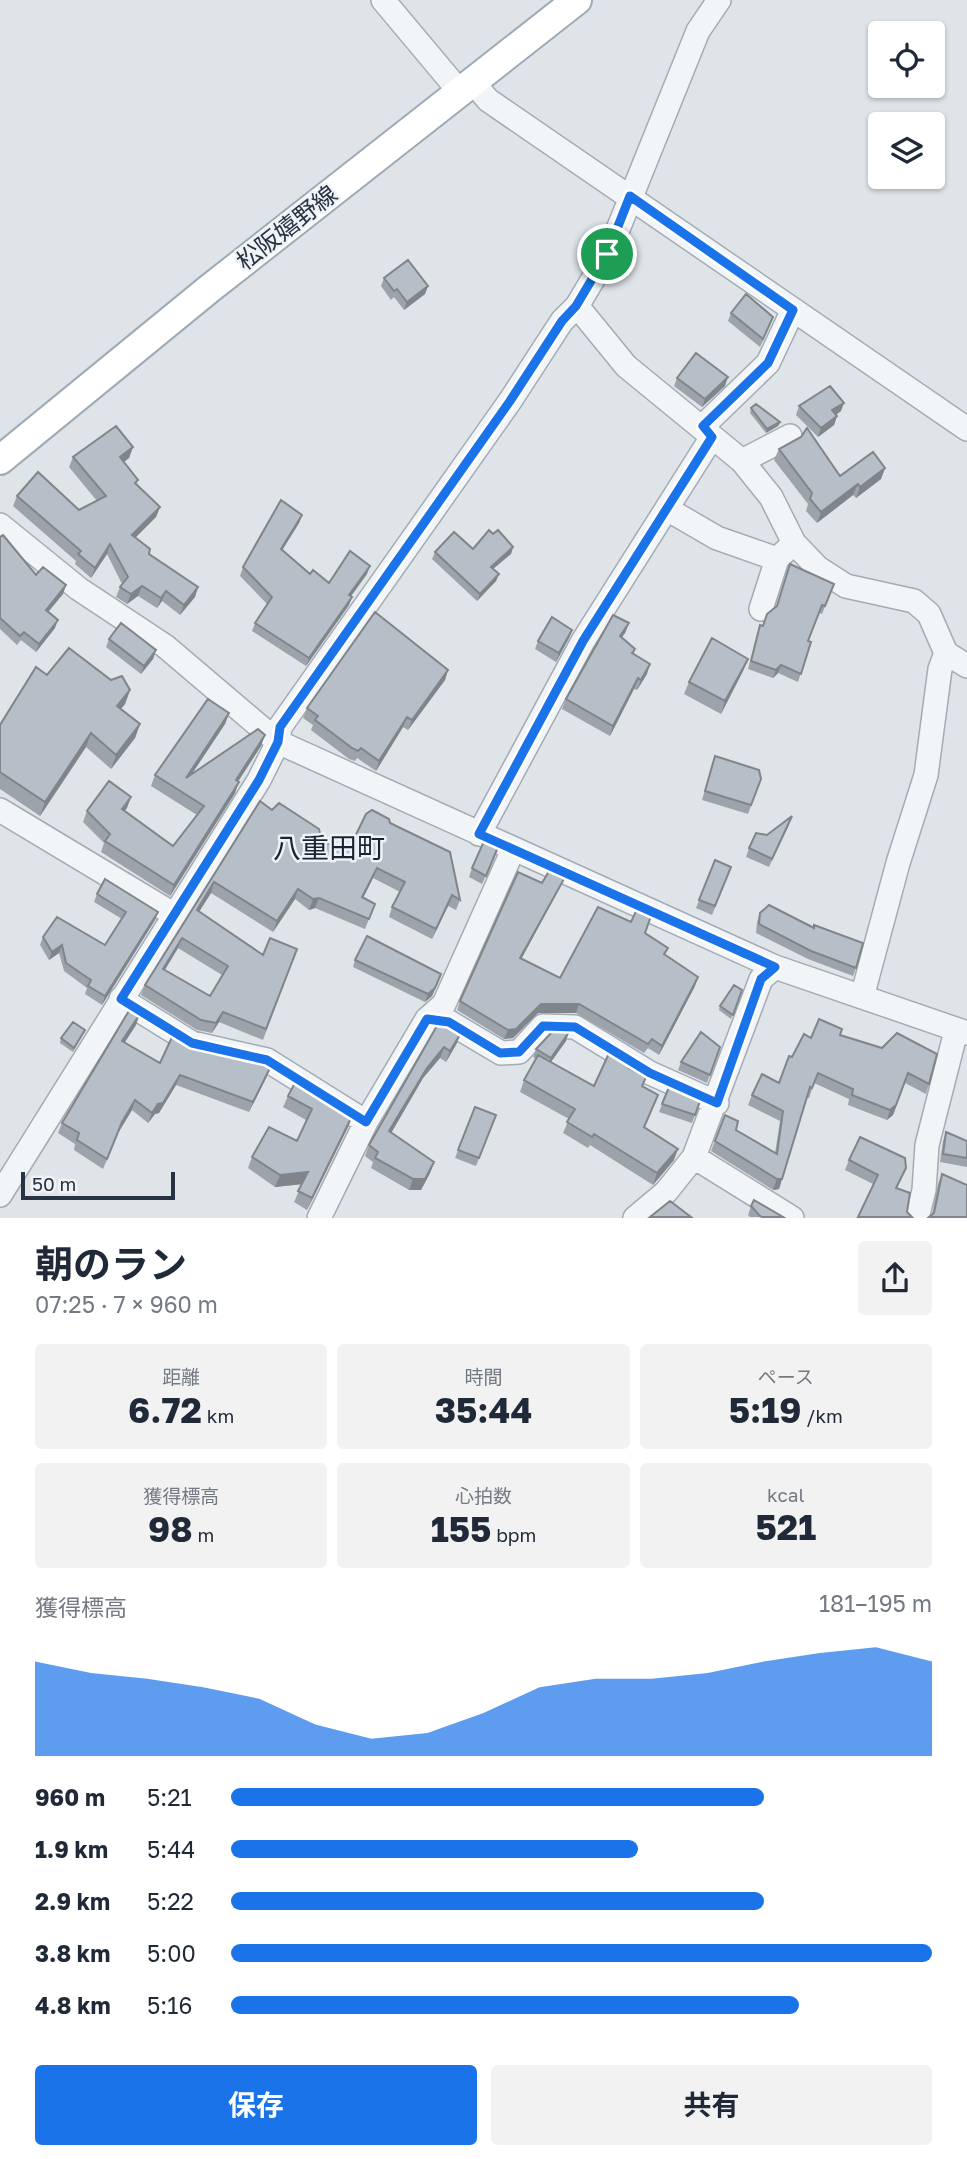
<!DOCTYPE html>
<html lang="ja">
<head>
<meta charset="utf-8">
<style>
	:root { --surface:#fff; --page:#f2f2f3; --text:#1f2937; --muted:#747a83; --accent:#1a73e8 }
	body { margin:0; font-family:"Golos Text","Noto Sans JP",sans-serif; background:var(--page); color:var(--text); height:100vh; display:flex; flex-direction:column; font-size:26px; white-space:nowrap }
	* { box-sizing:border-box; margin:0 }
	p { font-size:23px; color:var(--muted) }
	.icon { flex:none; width:38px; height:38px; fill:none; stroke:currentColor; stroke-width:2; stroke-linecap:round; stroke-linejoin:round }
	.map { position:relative; height:1218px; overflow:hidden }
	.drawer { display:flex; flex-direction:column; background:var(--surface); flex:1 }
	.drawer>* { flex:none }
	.buttons { position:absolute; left:868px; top:21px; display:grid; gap:14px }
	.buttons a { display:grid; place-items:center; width:77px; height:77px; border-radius:7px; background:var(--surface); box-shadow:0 2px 5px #0004; font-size:35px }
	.scale { position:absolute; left:21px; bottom:18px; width:154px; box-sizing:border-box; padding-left:7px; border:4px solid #273342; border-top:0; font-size:19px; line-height:24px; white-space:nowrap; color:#273342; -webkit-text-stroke:5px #eff3f7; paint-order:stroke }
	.pin { position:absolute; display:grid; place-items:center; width:60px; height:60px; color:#fff; margin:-30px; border:4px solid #fff; border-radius:50%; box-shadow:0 2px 7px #0007 }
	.round { display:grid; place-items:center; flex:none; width:74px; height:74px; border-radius:7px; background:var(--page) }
	.overview { display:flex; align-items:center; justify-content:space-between; height:119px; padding:0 35px }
	h1 { font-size:38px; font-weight:700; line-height:52px }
	.metrics { display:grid; grid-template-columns:repeat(3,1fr); gap:10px; height:119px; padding:7px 35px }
	.metrics div { display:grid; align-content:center; border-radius:7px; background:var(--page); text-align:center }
	.metrics b { font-size:35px; font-weight:700 }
	.metrics small { font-size:19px; font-weight:400 }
	.metrics p { font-size:19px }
	.chart { height:196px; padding:14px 35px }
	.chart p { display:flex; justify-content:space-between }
	.chart svg { width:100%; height:126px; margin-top:7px; fill:var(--accent); opacity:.7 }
	.button { display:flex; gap:14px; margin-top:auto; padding:14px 35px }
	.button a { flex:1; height:80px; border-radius:7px; background:var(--accent); color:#fff; font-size:28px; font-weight:700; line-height:80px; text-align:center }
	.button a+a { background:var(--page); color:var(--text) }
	ul { padding:0 35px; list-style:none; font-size:23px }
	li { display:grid; grid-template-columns:112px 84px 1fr; align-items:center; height:52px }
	li i { height:18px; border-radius:9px; background:var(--accent) }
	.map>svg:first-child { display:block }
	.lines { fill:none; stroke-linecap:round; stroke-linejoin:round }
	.minor-casing { stroke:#a4abb4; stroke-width:26 }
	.major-casing { stroke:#9eaab6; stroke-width:32 }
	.minor { stroke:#f2f5f7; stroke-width:23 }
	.major { stroke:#fff; stroke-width:28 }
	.wall { fill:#9da3ab; fill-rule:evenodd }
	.shaded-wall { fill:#7f858b }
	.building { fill:#b6bec7; stroke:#7f858b; stroke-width:2; fill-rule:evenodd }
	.route-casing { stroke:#fff; stroke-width:14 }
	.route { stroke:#1a73e8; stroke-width:9 }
	.labels { text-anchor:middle; stroke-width:5; stroke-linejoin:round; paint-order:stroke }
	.street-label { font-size:24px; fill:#273342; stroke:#eff3f7 }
	.quarter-label { font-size:28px; fill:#192432; stroke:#eff3f7 }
</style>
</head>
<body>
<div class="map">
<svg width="967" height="1218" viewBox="0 0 967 1218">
	<rect width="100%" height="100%" fill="#dfe4e9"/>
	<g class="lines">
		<defs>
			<path id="minor" d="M383 0 460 92
				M473 82 488 100 967 429
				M577 306 626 366 742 461 771 497 794 543 818 568 846 586 914 601 929 614 946 653 967 666
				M703 426 768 363 793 310
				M742 461 790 436
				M667 509 717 538 777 559 794 543
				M0 525 79 589 165 646 278 742 775 967 967 1033
				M761 609 777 559
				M0 810 173 914
				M479 834 583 641 712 437
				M862 997 898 863 926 775 940 669 946 653
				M121 999 192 1043 267 1060 366 1122
				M427 1019 449 1022 501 1053 519 1052 543 1026 575 1027 650 1073 717 1103
				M694 1157 792 1218
				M0 1195 259 780 278 742 280 727 510 401 562 321 577 306 608 254 698 31 719 0
				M319 1218 366 1122 427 1019 444 1004 513 850
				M635 1218 666 1192 694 1157 761 979 775 967
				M917 1218 924 1190 927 1145 956 1031"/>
			<path id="major" d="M0 460 209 289 577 0"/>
		</defs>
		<use href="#minor" class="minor-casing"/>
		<use href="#major" class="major-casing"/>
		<use href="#minor" class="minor"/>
		<use href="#major" class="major"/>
	</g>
	<path class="wall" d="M384 278 428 286 425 294 404 310 394 297 391 300 381 286Z
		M731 313 770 325 760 347 728 321Z
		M677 378 725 386 702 407 674 386Z
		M799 406 841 411 836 415 837 416 834 425 818 437 796 415Z
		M751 408 780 422 778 426 766 433 750 413Z
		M133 447 129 458 124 462 137 484 160 507 156 517 135 538 149 554 198 587 195 597 180 615 162 601 157 608 138 596 127 604 116 597 120 587 122 584 107 554 91 578 75 564 76 561 13 506 17 496 79 510 97 501 69 467 73 457Z
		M779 449 840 476 885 468 881 479 856 498 853 495 817 523 806 511 808 504 774 460Z
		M302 515 299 523 282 550 310 574 329 583 367 574 351 596 349 605 306 666 252 631 255 623 267 604 240 576 243 567Z
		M493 534 513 547 511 554 493 569 499 574 496 581 477 601 432 559 435 552 473 549Z
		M0 537 36 575 66 585 63 594 48 612 55 628 36 652 21 640 17 645 0 629Z
		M834 584 822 614 819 613 808 641 811 642 798 682 778 673 773 678 748 669 760 625 763 626Z
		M629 623 625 633 622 637 635 649 634 654 647 674 637 690 634 689 610 736 562 709 566 699Z
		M572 630 569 638 556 662 535 649 538 641Z
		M109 639 156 650 153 659 141 674 106 647Z
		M748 659 743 671 721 714 684 694 689 682Z
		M448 670 445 680 408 730 403 727 376 771 357 758 355 761 349 759 311 730 313 725 303 718 307 708Z
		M47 675 111 680 130 690 125 704 121 709 140 724 135 738 111 769 86 747 40 816 0 789V725Z
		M229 713 225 724 192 773 261 746 238 781 235 793 170 896 101 852 104 843 83 822 87 811 131 797 125 811 173 846 197 815 151 786 155 775Z
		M715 756 761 779 748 814 702 800Z
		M260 801 272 810 322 842 349 849 390 823 460 900 456 910 448 906 432 939 389 917 392 907 400 892 373 878 363 898 375 904 365 929 315 908 309 910 295 899 273 932 211 893 199 912 263 955 297 949 263 1040 219 1022 212 1033 197 1030 141 995 145 985ZM178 948 222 975 210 996 165 970Z
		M789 825 769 867 746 857 749 848 767 835Z
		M495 856 482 884 469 877 472 868Z
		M715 860 731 867 712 915 696 908Z
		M542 883 560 887 521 959 560 978 645 933 668 948 665 955 695 986 659 1055 648 1048 644 1053 576 1013H538L513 1038 504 1039 457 1010 460 1001Z
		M97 894 158 912 155 920 102 1005 85 994 87 988 64 971 59 953 49 960 40 945 43 937 105 945 122 919 94 902Z
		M760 913 856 968 853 976 808 959 756 933 757 922Z
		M355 960 439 981 432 996 425 1002 353 967Z
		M742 990 731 1019 719 1010 720 1006Z
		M438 1024 457 1043 446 1062 440 1058 423 1078 391 1133 434 1162 430 1173 421 1190H409L371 1168 373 1162 365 1156 369 1145Z
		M136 1025 125 1042 160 1063 192 1046 267 1076 249 1112 176 1085 159 1113 155 1114 148 1123 132 1110 118 1133 103 1169 74 1150 75 1144 58 1133 62 1123Z
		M85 1030 73 1052 60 1043 61 1038Z
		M840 1035 929 1084 926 1094 905 1083 893 1115 887 1120 848 1105 849 1099 814 1083 809 1098H807L779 1189 773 1190 711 1151 725 1115 736 1130 775 1153 780 1121 748 1105 752 1095 779 1083 792 1057 811 1038Z
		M566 1041 551 1062 594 1086 632 1064 630 1069 646 1077 643 1087 653 1107 645 1127 674 1160 653 1185 590 1145 588 1148 563 1133 569 1119 520 1092 524 1080 536 1059 533 1057 536 1049Z
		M720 1047 707 1083 678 1070 681 1062Z
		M669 1087 700 1101 692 1123 659 1112Z
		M288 1096 352 1116 348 1127 307 1210 294 1202 302 1184 275 1187 248 1168 252 1157 297 1141 306 1120 283 1107Z
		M475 1107 496 1115 476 1166 455 1158Z
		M946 1132 967 1141V1167L940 1162 943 1141Z
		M849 1160 902 1177 897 1188 907 1212 873 1184 845 1170Z
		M942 1174 967 1185 932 1215 938 1184Z
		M751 1206 783 1217H750L748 1215Z"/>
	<path class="shaded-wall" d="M428 286 425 294 404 310 407 302Z
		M728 377 725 386 702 407 705 399Z
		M844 403 841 411 829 419 832 410Z
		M837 416 834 425 818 437 821 428Z
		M780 422 778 426 766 433 767 429Z
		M133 447 129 458 117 467 120 457Z
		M885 468 881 479 856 498 860 487Z
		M858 484 853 495 817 523 821 512Z
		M160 507 156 517 128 545 132 535Z
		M302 515 299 523 278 557 281 549Z
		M110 544 107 554 91 578 95 568Z
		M513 547 511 554 488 573 491 567Z
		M370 566 367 574 346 603 349 595Z
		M499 574 496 581 477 601 480 594Z
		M66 585 63 594 43 618 46 610Z
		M142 586 138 596 127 604 131 594Z
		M198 587 195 597 180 615 184 605Z
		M166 591 162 601 157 608 161 598Z
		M352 597 349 605 306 666 309 658Z
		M58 620 55 628 36 652 39 644Z
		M629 623 625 633 616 646 620 636Z
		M572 630 569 638 556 662 559 653Z
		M156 650 153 659 141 674 144 666Z
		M748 659 743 671 721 714 725 701Z
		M650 664 647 674 637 690 641 680Z
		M781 665 778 673 773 678 776 670Z
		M448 670 445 680 408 730 412 720Z
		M638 678 634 689 610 736 613 726Z
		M130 690 125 704 112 720 117 706Z
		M229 713 225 724 182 789 186 778Z
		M407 717 403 727 376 771 379 761Z
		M140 724 135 738 111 769 116 755Z
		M91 733 86 747 40 816 45 802Z
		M265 735 261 746 232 791 236 780Z
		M239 782 235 793 170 896 174 885Z
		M131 797 127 808 118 820 122 809Z
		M377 868 373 878 358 908 362 897Z
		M564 879 560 887 517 967 520 958Z
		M214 882 211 893 193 921 197 910Z
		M298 889 295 899 273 932 277 921Z
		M452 895 448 906 432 939 436 929Z
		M319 898 315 908 309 910 313 899Z
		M158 912 155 920 102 1005 105 996Z
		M182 938 178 948 159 979 163 969Z
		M62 945 59 953 49 960 52 952Z
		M441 974 432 996 425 1002 428 994Z
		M698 977 695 986 659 1055 662 1046Z
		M541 1004H579L576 1013H538L513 1038 504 1039 508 1030Z
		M223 1012 219 1022 212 1033 216 1023Z
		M140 1014 136 1025 119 1051 122 1041Z
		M569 1032 566 1041 548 1066 551 1058Z
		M461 1033 457 1043 446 1062 450 1051Z
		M444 1047 440 1058 423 1078 386 1142 389 1131 427 1068Z
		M271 1066 267 1076 249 1112 253 1102Z
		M180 1075 176 1085 159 1113 155 1114 148 1123 152 1113Z
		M905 1083 893 1115 887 1120 890 1110Z
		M135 1100 132 1110 118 1133 103 1169 122 1122Z
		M352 1116 348 1127 307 1210 312 1198Z
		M678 1149 674 1160 653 1185 657 1173Z
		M434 1162 430 1173 421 1190H409L413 1179Z
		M308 1172 304 1184 275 1187 280 1175Z
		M777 1179H782L779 1189 773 1190Z"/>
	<path class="building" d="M408 260 428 286 407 302 397 289 394 291 384 278Z
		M746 294 773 317 763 339 731 313Z
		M696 353 728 377 705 399 677 378Z
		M830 386 844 403 832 410 837 416 821 428 799 406Z
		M756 404 780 422 767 429 751 408Z
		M116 426 133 447 120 457 138 480 135 483 160 507 132 535 150 549 149 554 198 587 184 605 166 591 161 598 142 586 131 594 120 587 128 577 110 544 95 568 78 554 81 551 17 496 38 472 79 510 106 496 73 457Z
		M807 428 840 476 873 452 885 468 860 487 858 484 821 512 810 499 812 493 779 449 801 437Z
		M281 500 302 515 281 549 310 574 313 570 329 583 350 551 370 566 349 595 352 597 309 658 255 623 272 597 243 567Z
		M489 530 493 534 498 530 513 547 491 567 499 574 480 594 435 552 454 532 473 549Z
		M3 535 36 575 43 567 66 585 46 610 58 620 39 644 24 632 20 636 0 618V537Z
		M790 564 834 584 825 606 822 605 808 641 811 642 801 674 781 665 776 670 751 661 760 625 763 626 767 614 777 606Z
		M375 612 448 670 412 720 407 717 379 761 361 748 358 751 352 748 315 720 318 716 307 708Z
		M613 615 629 623 620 636 635 649 632 653 650 664 641 680 638 678 613 726 566 699Z
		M552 617 572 630 559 653 538 641Z
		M121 623 156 650 144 666 109 639Z
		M712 638 748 659 725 701 689 682Z
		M69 648 111 680 122 676 130 690 117 706 140 724 116 755 91 733 45 802 0 772V725L36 667 47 675Z
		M208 699 229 713 186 778 258 729 265 735 236 780 239 782 174 885 105 841 110 834 87 811 109 781 131 797 122 809 173 846 204 806 155 775Z
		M715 756 759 770 761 779 751 805 705 791Z
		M260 801 272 810 279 803 319 829 322 842 349 849 366 814 372 810 389 819 390 823 450 852 460 900 452 895 436 929 392 907 405 882 377 868 362 897 375 904 369 919 319 898 313 899 298 889 277 921 214 882 197 910 263 955 270 938 297 949 266 1029 223 1012 216 1023 201 1020 145 985ZM182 938 228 966 210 996 163 969Z
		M792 816 772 859 749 848 756 833 767 835Z
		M484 841 498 847 486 876 472 868Z
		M715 860 731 867 715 906 699 900Z
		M549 871 564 879 520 958 560 978 598 907 631 922 637 909 651 916 645 933 668 948 664 954 698 977 662 1046 652 1039 648 1044 579 1004H541L516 1029 508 1030 460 1001 518 872 542 883Z
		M105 879 158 912 105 996 88 986 91 980 66 963 62 945 52 952 43 937 57 917 105 945 126 912 97 894Z
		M769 905 814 928V925L863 943 856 968 811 951 759 924 760 913Z
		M367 936 441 974 435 988 428 994 355 960Z
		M734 985 742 990 733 1015 720 1006Z
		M130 1009 140 1014 122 1041 160 1063 173 1035 192 1046 271 1066 253 1102 180 1075 163 1103 158 1104 152 1113 135 1100 122 1122 107 1159 77 1140 79 1133 62 1123Z
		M819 1019 842 1029 840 1035 882 1048 897 1033 937 1054 929 1084 908 1073 896 1105 890 1110 852 1095 853 1089 818 1073 812 1088 810 1087 782 1179H777L715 1141 725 1115 738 1121 736 1130 777 1154 783 1111 752 1095 762 1074 779 1083 789 1056 792 1057 804 1034 811 1038Z
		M73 1022 85 1030 74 1048 61 1038Z
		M438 1024 461 1033 450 1051 444 1047 427 1068 389 1131 434 1162 425 1179H413L375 1158 378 1152 369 1145Z
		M552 1032H569L551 1058 536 1049Z
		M701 1032 720 1047 710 1075 681 1062Z
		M610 1051 632 1064 629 1068 646 1077 642 1086 658 1095 644 1127 678 1149 657 1173 594 1134 592 1137 567 1122 575 1109 524 1080 538 1055 594 1086Z
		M296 1081 352 1116 312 1198 298 1191 308 1172 280 1175 252 1157 269 1127 297 1141 312 1109 288 1096Z
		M669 1087 700 1101 695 1115 662 1104Z
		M475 1107 496 1115 479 1158 458 1150Z
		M946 1132 967 1141V1158L943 1154Z
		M860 1137 905 1158 906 1168 896 1188 910 1193 907 1212 912 1217H858L878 1175 849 1160Z
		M942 1174 967 1185V1217H929L934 1213Z
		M754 1200 783 1217H762L760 1216 751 1206Z
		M670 1201 691 1217H650Z"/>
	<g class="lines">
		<defs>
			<path id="route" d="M630 196 793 310 768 363 703 426 712 437 583 641 479 834 775 967 761 979 717 1103 650 1073 575 1027 543 1026 519 1052 500 1053 449 1022 427 1019 366 1122 267 1060 192 1043 121 999 259 780 278 742 280 727 510 401 562 321 576 306 607 254Z"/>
		</defs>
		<use href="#route" class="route-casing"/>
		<use href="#route" class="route"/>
	</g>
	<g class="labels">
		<g class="street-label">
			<text transform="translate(287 228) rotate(-38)" y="8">松阪嬉野線</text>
		</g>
		<g class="quarter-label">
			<text x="329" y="858">八重田町</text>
		</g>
	</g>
</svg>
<div class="buttons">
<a><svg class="icon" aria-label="locate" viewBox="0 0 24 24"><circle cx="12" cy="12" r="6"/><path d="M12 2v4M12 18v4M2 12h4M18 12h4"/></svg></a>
<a><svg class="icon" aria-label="layers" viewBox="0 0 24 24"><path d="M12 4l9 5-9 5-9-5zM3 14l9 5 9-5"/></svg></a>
</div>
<div class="scale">50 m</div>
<div class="pin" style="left:607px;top:254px;background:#1e9e55"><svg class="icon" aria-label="arrive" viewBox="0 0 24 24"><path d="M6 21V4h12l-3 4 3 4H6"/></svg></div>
</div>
<section class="drawer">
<div class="overview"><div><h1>朝のラン</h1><p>07:25 · 7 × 960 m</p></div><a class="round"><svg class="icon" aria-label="share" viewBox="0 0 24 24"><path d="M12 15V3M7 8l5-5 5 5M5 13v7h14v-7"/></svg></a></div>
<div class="metrics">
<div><p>距離</p><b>6.72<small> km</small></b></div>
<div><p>時間</p><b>35:44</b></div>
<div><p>ペース</p><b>5:19<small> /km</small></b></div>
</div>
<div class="metrics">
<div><p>獲得標高</p><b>98<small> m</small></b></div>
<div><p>心拍数</p><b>155<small> bpm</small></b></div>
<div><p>kcal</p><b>521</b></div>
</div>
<div class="chart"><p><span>獲得標高</span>181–195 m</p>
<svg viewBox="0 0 160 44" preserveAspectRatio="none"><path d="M0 44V11L10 15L20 17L30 20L40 24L50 33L60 38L70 36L80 29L90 20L100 17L110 17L120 15L130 11L140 8L150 6L160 11V44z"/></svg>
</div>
<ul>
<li><b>960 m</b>5:21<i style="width:76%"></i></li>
<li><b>1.9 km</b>5:44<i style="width:58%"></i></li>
<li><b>2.9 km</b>5:22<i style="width:76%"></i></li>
<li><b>3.8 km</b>5:00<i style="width:100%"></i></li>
<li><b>4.8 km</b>5:16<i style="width:81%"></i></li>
</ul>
<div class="button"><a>保存</a><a>共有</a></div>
</section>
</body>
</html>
